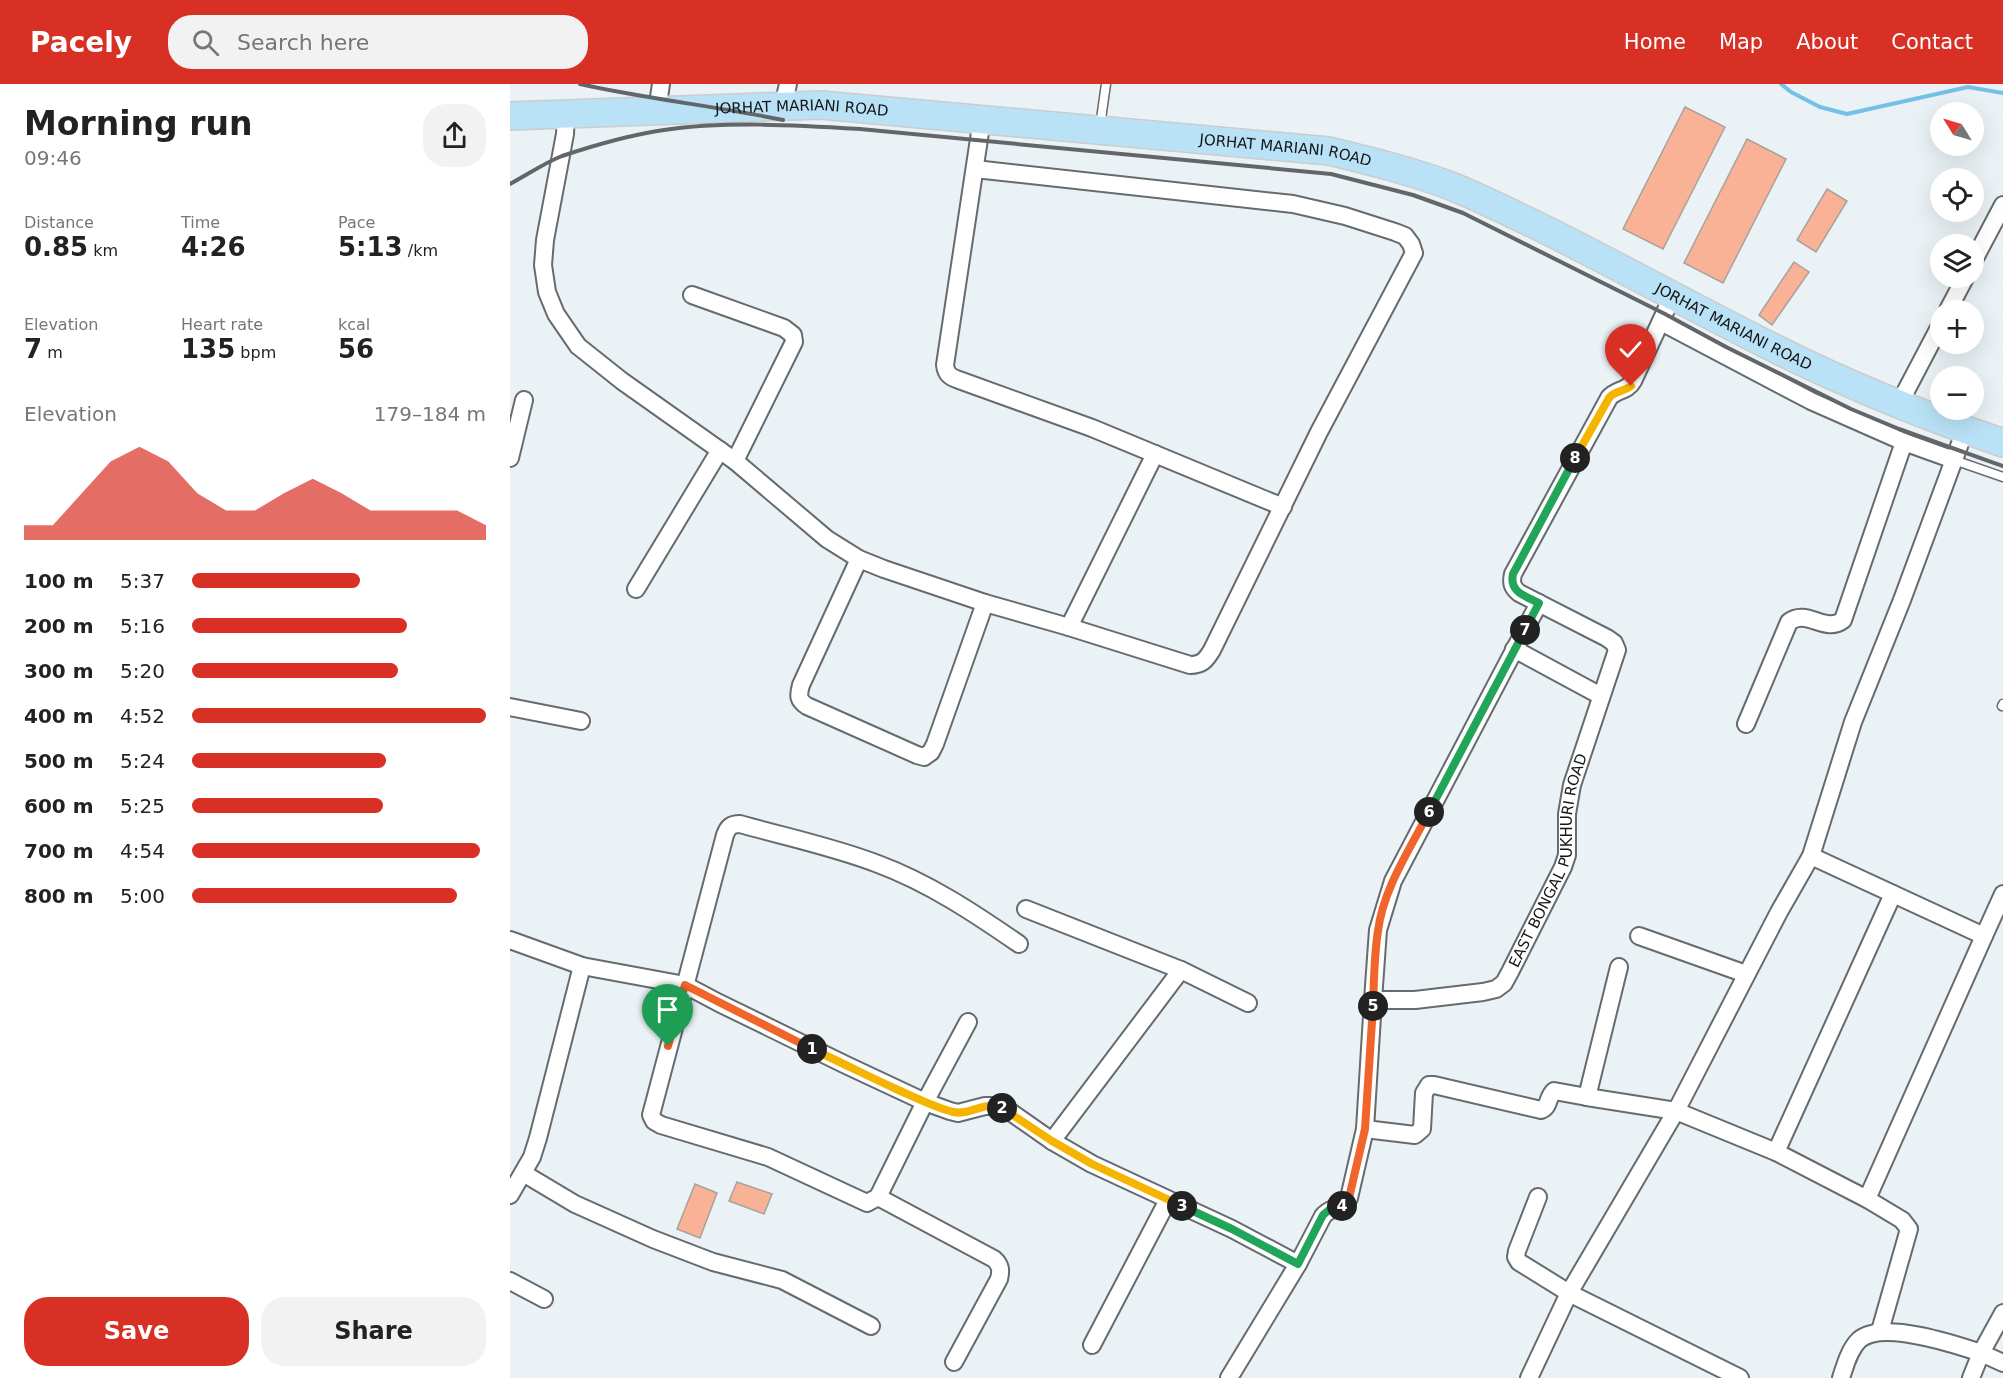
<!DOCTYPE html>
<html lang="en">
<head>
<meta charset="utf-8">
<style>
	:root { --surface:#fff; --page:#f2f2f2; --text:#222; --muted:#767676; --accent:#d93025 }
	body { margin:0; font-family:"DejaVu Sans",sans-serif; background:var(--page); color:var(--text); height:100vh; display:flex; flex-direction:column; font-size:22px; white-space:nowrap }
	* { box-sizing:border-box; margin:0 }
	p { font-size:20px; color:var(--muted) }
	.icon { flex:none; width:33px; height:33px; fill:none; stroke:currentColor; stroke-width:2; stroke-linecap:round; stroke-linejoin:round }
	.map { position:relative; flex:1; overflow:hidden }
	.side { display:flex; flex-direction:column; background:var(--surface); width:510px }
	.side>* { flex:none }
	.needle { width:39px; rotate:307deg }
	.controls { position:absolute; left:1420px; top:18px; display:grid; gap:12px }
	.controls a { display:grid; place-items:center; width:54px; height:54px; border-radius:50%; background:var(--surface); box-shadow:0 6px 24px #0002; font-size:30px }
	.pin { position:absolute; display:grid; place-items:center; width:51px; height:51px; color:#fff; margin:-62px -26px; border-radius:50% 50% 50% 0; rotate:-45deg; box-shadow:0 0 6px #0007 }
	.pin .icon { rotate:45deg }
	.km { position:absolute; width:30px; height:30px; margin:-15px; border-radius:50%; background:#222; color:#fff; font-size:16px; line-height:30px; text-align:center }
	.round { display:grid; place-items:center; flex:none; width:63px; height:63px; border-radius:24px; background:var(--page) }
	.summary { display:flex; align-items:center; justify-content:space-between; height:102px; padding:0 24px }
	h1 { font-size:33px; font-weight:600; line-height:45px }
	.metrics { display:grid; grid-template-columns:repeat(3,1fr); gap:9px; height:102px; padding:6px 24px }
	.metrics div { display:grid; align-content:center }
	.metrics b { font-size:26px; font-weight:600 }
	.metrics small { font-size:16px; font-weight:400 }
	.metrics p { font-size:16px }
	.chart { height:168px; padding:12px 24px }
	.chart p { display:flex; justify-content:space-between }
	.chart svg { width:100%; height:108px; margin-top:6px; fill:var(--accent); opacity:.7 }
	.cta { display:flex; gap:12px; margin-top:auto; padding:12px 24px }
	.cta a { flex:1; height:69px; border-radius:24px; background:var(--accent); color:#fff; font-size:24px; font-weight:600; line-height:69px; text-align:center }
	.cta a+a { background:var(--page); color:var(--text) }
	ul { padding:0 24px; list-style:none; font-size:20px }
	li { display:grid; grid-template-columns:96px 72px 1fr; align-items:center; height:45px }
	li i { height:15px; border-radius:8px; background:var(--accent) }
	header { display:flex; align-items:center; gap:36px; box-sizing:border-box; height:84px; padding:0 30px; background:var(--accent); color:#fff }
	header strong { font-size:28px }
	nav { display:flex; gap:33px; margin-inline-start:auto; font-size:21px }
	.search { width:420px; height:54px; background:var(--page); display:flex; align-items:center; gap:15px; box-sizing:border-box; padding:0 21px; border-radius:24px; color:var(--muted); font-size:22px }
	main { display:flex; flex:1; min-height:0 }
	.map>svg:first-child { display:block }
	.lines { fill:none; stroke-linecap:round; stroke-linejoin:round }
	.stream { stroke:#74c1e5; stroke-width:4 }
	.building { fill:#f9b295; stroke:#a8a19e; stroke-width:1.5 }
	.service-casing { stroke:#656b6f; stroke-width:11 }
	.minor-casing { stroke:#656b6f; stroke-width:20 }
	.trunk-casing { stroke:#cbcccc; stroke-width:30 }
	.service { stroke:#fff; stroke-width:8 }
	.minor { stroke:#fff; stroke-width:16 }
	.trunk { stroke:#bae2f6; stroke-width:27 }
	.rail { stroke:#626669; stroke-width:4 }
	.split-1-casing { stroke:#fff; stroke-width:12 }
	.split-2-casing { stroke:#fff; stroke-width:12 }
	.split-3-casing { stroke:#fff; stroke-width:12 }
	.split-4-casing { stroke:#fff; stroke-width:12 }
	.split-5-casing { stroke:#fff; stroke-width:12 }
	.split-6-casing { stroke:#fff; stroke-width:12 }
	.split-7-casing { stroke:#fff; stroke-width:12 }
	.split-8-casing { stroke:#fff; stroke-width:12 }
	.split-9-casing { stroke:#fff; stroke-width:12 }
	.split-1 { stroke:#f0652b; stroke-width:8 }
	.split-2 { stroke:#f5b400; stroke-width:8 }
	.split-3 { stroke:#f5b400; stroke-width:8 }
	.split-4 { stroke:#22a559; stroke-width:8 }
	.split-5 { stroke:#f0652b; stroke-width:8 }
	.split-6 { stroke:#f0652b; stroke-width:8 }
	.split-7 { stroke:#22a559; stroke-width:8 }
	.split-8 { stroke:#22a559; stroke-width:8 }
	.split-9 { stroke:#f5b400; stroke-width:8 }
	.labels { text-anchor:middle; stroke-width:4.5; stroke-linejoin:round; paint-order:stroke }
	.street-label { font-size:15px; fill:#141618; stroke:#fcfefe }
</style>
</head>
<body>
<header>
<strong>Pacely</strong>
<div class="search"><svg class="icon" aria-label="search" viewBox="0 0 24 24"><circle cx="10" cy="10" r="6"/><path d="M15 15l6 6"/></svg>Search here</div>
<nav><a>Home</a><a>Map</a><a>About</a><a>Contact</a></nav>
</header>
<main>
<section class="side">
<div class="summary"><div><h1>Morning run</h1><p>09:46</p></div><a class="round"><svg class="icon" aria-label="share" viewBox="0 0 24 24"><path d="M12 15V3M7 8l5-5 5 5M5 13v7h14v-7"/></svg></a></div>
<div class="metrics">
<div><p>Distance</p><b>0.85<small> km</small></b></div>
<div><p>Time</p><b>4:26</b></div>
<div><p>Pace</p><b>5:13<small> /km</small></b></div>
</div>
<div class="metrics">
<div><p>Elevation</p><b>7<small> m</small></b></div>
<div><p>Heart rate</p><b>135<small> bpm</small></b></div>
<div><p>kcal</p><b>56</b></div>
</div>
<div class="chart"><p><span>Elevation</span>179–184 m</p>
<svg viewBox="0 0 160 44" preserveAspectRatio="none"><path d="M0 44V38L10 38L20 25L30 12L40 6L50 12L60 25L70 32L80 32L90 25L100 19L110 25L120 32L130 32L140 32L150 32L160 38V44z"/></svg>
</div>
<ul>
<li><b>100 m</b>5:37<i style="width:57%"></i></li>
<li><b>200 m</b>5:16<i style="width:73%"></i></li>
<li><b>300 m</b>5:20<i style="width:70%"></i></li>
<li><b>400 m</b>4:52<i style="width:100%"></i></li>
<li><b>500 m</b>5:24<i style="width:66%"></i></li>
<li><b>600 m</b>5:25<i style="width:65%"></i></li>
<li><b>700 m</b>4:54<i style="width:98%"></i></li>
<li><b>800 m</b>5:00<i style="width:90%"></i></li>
</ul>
<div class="cta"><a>Save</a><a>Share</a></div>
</section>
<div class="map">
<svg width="1493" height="1294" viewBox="0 0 1493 1294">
	<rect width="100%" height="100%" fill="#eaf2f6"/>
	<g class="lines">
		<path class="stream" d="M1271 0 1281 8 1310 23 1337 30 1458 3 1493 9"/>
	</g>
	<path class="building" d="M1175 23 1215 43 1153 165 1113 145Z
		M1237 55 1276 75 1213 199 1174 179Z
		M1317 105 1337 117 1306 168 1287 156Z
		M1284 178 1299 188 1262 241 1249 231Z
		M227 1098 262 1110 254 1130 219 1117Z
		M185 1100 207 1109 190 1154 167 1145Z"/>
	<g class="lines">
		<defs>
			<path id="service" d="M590 42 596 0
				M1444 376 1493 393
				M1492 622 1493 620"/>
			<g id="minor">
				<path d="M273 22 278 0"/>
				<path d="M147 26 151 0"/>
				<path d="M56 29 55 50 35 156 33 181 37 208 46 230 68 262 112 297 225 377 317 455 349 475 374 485 475 519 559 543 680 581C692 581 696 576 702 566L809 348 904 169 901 160 895 152 885 148 835 132 783 120 465 85"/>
				<path d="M472 35 435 281C436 290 440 293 449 296L582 344 773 423"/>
				<path d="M1464 176 1493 121"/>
				<path d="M182 211 274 244 283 251 284 258 225 377"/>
				<path d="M1438 226 1455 194"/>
				<path d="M1151 238 1301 317 1394 358 1444 376"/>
				<path d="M1389 320 1431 240"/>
				<path d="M0 374 14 316"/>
				<path d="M349 475 291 601C288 612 288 616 297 622L407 671 414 673 421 668 425 660 475 519"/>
				<path d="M126 505 210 366"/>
				<path d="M559 543 645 370"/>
				<path d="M1004 565 1091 612"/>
				<path d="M0 623 71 637"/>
				<path d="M1236 640 1279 538C1297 524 1315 550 1333 536L1394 358"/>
				<path d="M1301 772 1474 852 1357 1115 1392 1136 1399 1145 1370 1247"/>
				<path d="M516 825 671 886 738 919"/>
				<path d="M1129 852 1236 890"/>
				<path d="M1474 852 1493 810"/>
				<path d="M0 856 72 882 175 901 209 919 336 981 415 1018 440 1027 448 1029 475 1022H489L502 1029 542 1057 582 1080 722 1145 788 1180"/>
				<path d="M863 916 868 846 883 797 1029 519"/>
				<path d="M458 938 415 1018 368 1113 357 1119 258 1073 151 1041 144 1037 141 1031 215 751C218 743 221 740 230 740 276 753 324 763 368 780 419 799 464 829 509 860"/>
				<path d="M1077 1013 1166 1027 1266 1068 1357 1115"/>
				<path d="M855 1045 905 1051 912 1045 914 1009 919 1001H924L1031 1026C1040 1023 1037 1013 1044 1007L1077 1013 1109 883"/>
				<path d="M542 1057 671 886"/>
				<path d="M1266 1068 1383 810"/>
				<path d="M13 1089 65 1120 143 1155 203 1178 272 1196 361 1242"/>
				<path d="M0 1111 22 1073 28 1054 72 882"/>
				<path d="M368 1113 484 1175C491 1181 491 1187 489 1195L444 1278"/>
				<path d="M1028 1113 1007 1167 1006 1173 1009 1178 1059 1209 1230 1294"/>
				<path d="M0 1197 34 1215"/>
				<path d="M582 1261 658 1116"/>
				<path id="s1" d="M719 1294 788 1180 813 1132C821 1122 833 1125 839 1114L855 1045 863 916H905L973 908 986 905 994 899 1000 888 1053 783 1057 771V730L1062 701 1107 566 1104 559 1097 554 1009 509C1002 503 1001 499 1003 490L1099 314C1106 305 1117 308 1123 297L1163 211"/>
				<path d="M1019 1294 1059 1209 1166 1027 1269 828 1301 772 1343 638 1392 516 1455 346"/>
				<path d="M1331 1294C1335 1282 1339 1266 1349 1256 1372 1236 1444 1260 1471 1269L1493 1229"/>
				<path d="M1461 1294 1471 1269 1493 1279"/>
			</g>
			<g id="trunk">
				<path id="s2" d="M0 32 311 21 819 67C860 77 901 87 941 102 973 115 1005 131 1036 146 1112 184 1186 225 1262 263 1337 301 1415 332 1493 359"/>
			</g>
		</defs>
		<use href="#service" class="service-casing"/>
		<use href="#minor" class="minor-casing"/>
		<use href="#trunk" class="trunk-casing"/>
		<use href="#service" class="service"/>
		<use href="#minor" class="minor"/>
		<use href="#trunk" class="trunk"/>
		<path class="rail" d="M70 0C137 15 205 22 273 36
			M0 100C17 91 34 79 52 72 85 61 120 51 154 46 215 37 288 41 350 45L821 90 903 111 953 129 1155 230 1216 263 1341 325 1389 345 1493 382"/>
	</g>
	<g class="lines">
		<defs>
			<path id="split-1" d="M158 962 175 901 302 965"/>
			<path id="split-2" d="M302 965C330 978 358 992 386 1005 404 1013 423 1023 443 1028 460 1032 475 1016 492 1024"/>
			<path id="split-3" d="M492 1024 542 1057 582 1080 672 1122"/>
			<path id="split-4" d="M672 1122 722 1145 788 1180 813 1131 819 1126 832 1122"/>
			<path id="split-5" d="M832 1122 839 1114 855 1045 863 922"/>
			<path id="split-6" d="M863 922C864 897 864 872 868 847 873 805 900 765 919 728"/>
			<path id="split-7" d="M919 728 1015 546"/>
			<path id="split-8" d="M1015 546 1029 519C1015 512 999 508 1003 490L1065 374"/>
			<path id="split-9" d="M1065 374 1099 314C1105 306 1114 308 1121 302"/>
		</defs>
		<use href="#split-1" class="split-1-casing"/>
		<use href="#split-2" class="split-2-casing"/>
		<use href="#split-3" class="split-3-casing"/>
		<use href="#split-4" class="split-4-casing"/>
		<use href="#split-5" class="split-5-casing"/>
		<use href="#split-6" class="split-6-casing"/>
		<use href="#split-7" class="split-7-casing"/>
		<use href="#split-8" class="split-8-casing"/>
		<use href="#split-9" class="split-9-casing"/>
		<use href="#split-1" class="split-1"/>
		<use href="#split-2" class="split-2"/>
		<use href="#split-3" class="split-3"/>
		<use href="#split-4" class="split-4"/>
		<use href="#split-5" class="split-5"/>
		<use href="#split-6" class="split-6"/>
		<use href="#split-7" class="split-7"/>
		<use href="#split-8" class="split-8"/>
		<use href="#split-9" class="split-9"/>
	</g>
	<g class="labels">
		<g class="street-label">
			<text dy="5" stroke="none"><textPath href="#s2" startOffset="292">JORHAT MARIANI ROAD</textPath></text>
			<text dy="5" stroke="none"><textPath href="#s2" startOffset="778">JORHAT MARIANI ROAD</textPath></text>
			<text dy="5" stroke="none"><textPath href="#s2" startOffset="1264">JORHAT MARIANI ROAD</textPath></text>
			<text dy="5" stroke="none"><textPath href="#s1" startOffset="686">EAST BONGAL PUKHURI ROAD</textPath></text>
		</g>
	</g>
</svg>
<div class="controls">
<a><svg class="needle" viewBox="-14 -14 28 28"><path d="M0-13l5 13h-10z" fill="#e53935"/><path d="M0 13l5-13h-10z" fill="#767676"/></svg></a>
<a><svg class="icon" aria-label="locate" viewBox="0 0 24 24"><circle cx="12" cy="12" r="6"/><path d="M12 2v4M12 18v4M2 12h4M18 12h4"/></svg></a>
<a><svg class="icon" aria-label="layers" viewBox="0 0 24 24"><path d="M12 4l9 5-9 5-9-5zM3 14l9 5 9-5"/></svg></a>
<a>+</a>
<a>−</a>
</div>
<div class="pin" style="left:158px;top:962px;background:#1e9e55"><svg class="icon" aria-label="arrive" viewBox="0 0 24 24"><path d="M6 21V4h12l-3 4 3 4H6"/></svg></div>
<div class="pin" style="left:1121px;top:302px;background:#d93025"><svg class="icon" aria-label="check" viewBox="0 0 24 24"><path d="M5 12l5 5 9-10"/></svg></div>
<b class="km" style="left:302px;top:965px">1</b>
<b class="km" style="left:492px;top:1024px">2</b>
<b class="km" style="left:672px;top:1122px">3</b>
<b class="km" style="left:832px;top:1122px">4</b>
<b class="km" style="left:863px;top:922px">5</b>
<b class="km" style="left:919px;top:728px">6</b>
<b class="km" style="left:1015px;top:546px">7</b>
<b class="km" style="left:1065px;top:374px">8</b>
</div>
</main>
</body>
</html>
